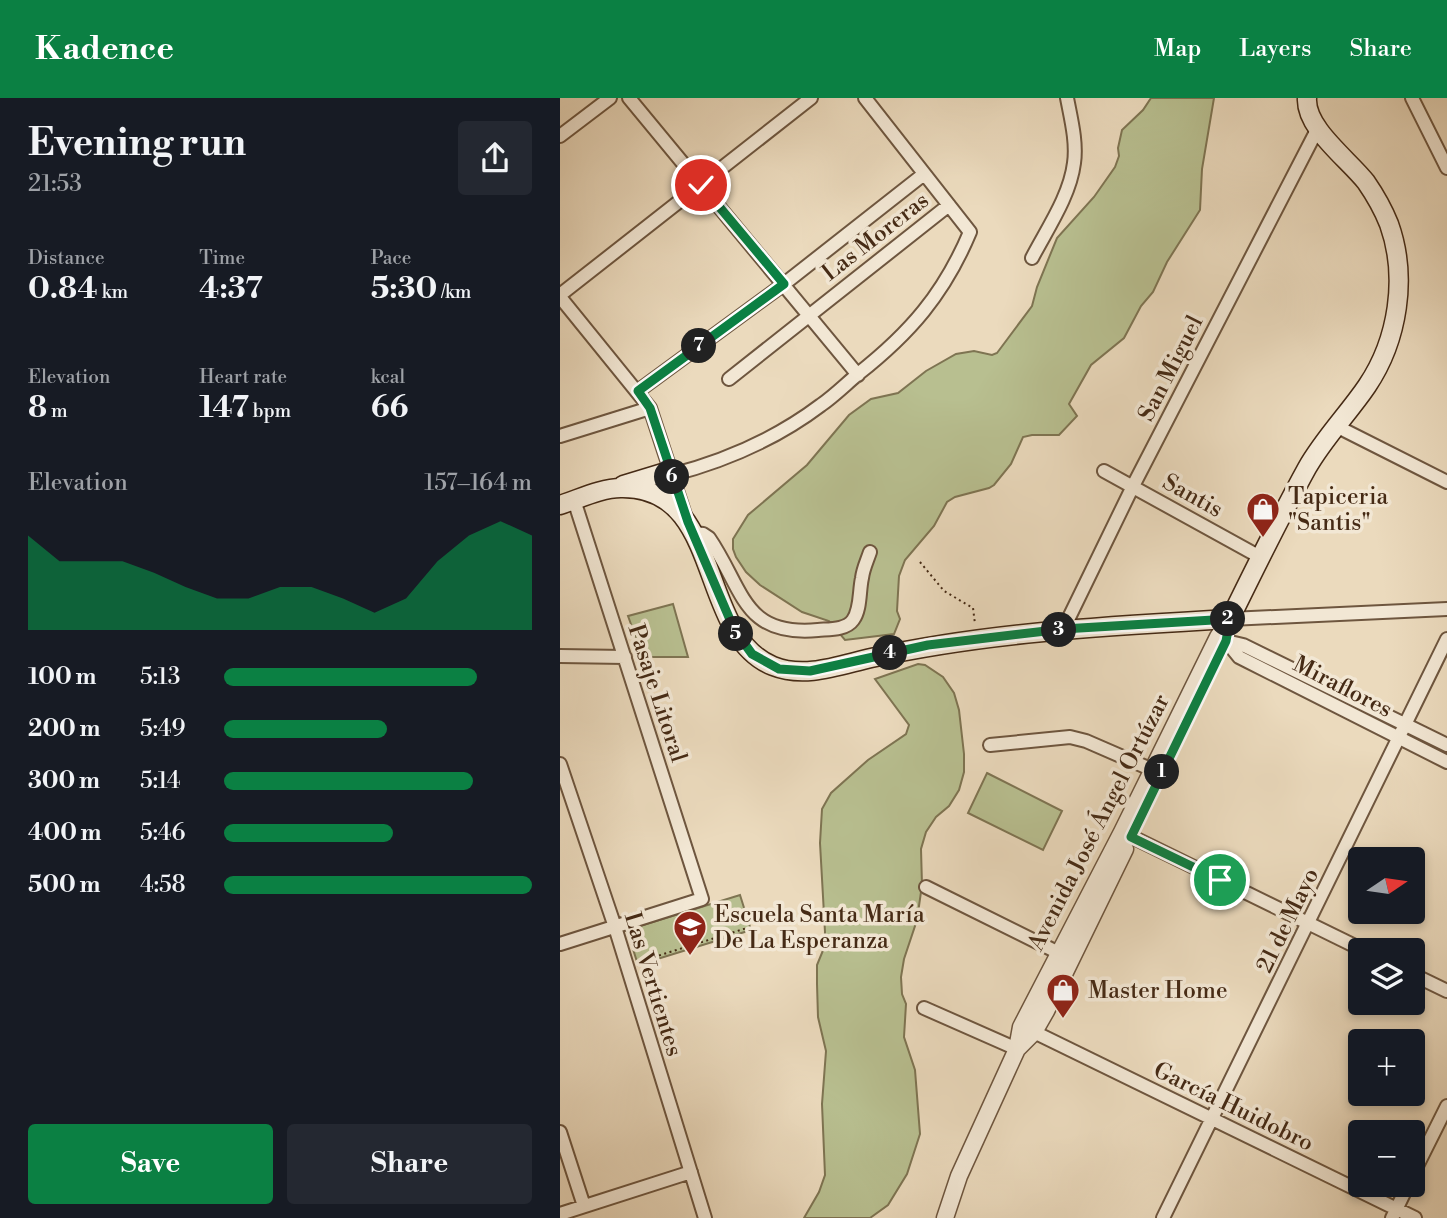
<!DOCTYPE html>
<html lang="en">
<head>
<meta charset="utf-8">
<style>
	:root { --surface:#171b24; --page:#242831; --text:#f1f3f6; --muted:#9ea1a6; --accent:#0b8043 }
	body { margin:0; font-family:"Libre Bodoni",serif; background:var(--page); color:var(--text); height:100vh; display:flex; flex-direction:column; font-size:26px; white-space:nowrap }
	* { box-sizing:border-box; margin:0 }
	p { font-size:23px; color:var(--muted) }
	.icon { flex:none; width:38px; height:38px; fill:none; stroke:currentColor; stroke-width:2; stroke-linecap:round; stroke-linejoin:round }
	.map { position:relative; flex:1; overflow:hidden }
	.panel { display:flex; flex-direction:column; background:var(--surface); width:560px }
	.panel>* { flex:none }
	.needle { width:46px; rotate:77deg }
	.buttons { position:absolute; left:788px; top:749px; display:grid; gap:14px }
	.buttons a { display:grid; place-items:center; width:77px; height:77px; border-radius:7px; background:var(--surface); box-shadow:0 4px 10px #0003; font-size:35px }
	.pin { position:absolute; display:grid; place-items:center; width:60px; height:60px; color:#fff; margin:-30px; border:4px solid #fff; border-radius:50%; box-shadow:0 2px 7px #0007 }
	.km { position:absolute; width:35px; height:35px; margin:-18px; border-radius:50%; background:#222; color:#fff; font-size:19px; line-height:35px; text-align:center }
	.round { display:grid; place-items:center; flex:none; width:74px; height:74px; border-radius:7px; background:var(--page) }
	.summary { display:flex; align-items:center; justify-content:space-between; height:119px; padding:0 28px }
	h1 { font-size:38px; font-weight:700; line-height:52px }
	.figures { display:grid; grid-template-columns:repeat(3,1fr); gap:10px; height:119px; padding:7px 28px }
	.figures div { display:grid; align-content:center }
	.figures b { font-size:30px; font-weight:700 }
	.figures small { font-size:19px; font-weight:400 }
	.figures p { font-size:19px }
	.chart { height:196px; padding:14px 28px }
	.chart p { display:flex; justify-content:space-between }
	.chart svg { width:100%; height:126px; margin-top:7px; fill:var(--accent); opacity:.7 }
	.action { display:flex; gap:14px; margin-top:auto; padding:14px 28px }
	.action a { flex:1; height:80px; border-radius:7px; background:var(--accent); color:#fff; font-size:28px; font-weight:700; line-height:80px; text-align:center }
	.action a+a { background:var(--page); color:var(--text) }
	ul { padding:0 28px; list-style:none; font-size:23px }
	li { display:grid; grid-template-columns:112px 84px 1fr; align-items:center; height:52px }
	li i { height:18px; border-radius:9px; background:var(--accent) }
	header { display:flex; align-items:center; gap:42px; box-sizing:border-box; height:98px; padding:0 35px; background:var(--accent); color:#fff }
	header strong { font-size:33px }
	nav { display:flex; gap:38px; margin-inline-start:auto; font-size:24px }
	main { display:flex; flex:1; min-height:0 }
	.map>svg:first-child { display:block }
	.green { fill:#b8bf90; stroke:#7e7452; stroke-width:2 }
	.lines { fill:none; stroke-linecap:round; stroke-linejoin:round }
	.minor-casing { stroke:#6e563f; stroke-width:16 }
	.tertiary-casing { stroke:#6e563f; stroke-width:19 }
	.secondary-casing { stroke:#452a15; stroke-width:21 }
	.path { stroke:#452a15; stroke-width:2; stroke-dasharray:2 3.5; stroke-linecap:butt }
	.minor { stroke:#f2e7d4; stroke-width:12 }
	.tertiary { stroke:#f2e7d4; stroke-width:16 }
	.secondary { stroke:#f2e7d4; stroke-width:18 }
	.route-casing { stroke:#fff; stroke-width:14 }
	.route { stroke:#0b8043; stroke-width:9 }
	.labels { text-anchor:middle; stroke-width:7; stroke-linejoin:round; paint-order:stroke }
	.street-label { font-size:23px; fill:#452a15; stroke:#f2e7d4 }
	.poi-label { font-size:23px; fill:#452a15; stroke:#f2e7d4; text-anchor:start }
</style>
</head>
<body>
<header>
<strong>Kadence</strong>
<nav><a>Map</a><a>Layers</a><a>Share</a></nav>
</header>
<main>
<section class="panel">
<div class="summary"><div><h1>Evening run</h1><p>21:53</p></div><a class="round"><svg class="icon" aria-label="share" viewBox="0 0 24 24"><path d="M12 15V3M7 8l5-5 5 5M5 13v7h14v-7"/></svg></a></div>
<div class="figures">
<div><p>Distance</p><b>0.84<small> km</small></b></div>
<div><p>Time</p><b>4:37</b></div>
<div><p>Pace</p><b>5:30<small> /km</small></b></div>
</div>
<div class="figures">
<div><p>Elevation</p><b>8<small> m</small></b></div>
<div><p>Heart rate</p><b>147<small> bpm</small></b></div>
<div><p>kcal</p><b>66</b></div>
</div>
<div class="chart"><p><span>Elevation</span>157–164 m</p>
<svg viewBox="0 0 160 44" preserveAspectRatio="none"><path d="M0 44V11L10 20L20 20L30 20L40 24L50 29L60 33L70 33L80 29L90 29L100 33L110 38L120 33L130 20L140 11L150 6L160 11V44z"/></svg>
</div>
<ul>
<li><b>100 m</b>5:13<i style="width:82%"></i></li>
<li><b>200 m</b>5:49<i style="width:53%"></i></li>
<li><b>300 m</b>5:14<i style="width:81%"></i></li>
<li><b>400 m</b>5:46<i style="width:55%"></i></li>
<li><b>500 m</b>4:58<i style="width:100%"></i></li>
</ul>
<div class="action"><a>Save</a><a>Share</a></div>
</section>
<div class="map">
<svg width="887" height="1120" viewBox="0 0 887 1120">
	<rect width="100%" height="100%" fill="#ebdabd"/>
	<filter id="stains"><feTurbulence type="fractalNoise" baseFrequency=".00286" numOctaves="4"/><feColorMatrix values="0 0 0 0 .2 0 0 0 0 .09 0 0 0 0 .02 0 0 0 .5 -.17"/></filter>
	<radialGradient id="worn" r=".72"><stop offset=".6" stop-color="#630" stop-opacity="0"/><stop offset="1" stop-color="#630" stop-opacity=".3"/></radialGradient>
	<path class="green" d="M591 0H654L642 71 640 112 607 164 593 194 581 208 564 240 531 267 509 306 517 318 499 337H472L463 339 451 366 434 387 429 390 395 399 387 404 374 428 345 462 339 478 338 495 337 513 340 521 334 536 285 542 269 523 242 514 200 487 186 474 176 459 173 451V441L188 417 247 367 289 317 311 301 338 295 366 273 396 256 414 253 432 257 437 255 472 208 477 189 497 140 534 99 555 69 559 58 558 50 562 32 583 12Z
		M113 506 128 559H83L68 518Z
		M358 566 365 567 383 579 394 595 399 612 404 656V674L399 692 389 708 376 719 366 734 361 751 362 787 357 822 344 861 341 879 342 896 346 906 344 939 355 972 360 1036 347 1076 328 1107 310 1120H244L259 1094 265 1077 262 1006 266 953 258 919 257 886V867L264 850 265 834 260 745 262 711 271 695 308 662 346 636 349 627 315 581Z
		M427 675 502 713 483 752 408 715Z
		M180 797 191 832 78 867 67 832Z"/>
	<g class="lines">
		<defs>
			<path id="minor" d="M69 0 298 277
				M852 0 887 70
				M0 38 50 0
				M472 160C487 131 510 98 514 65 517 44 511 21 507 0
				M0 197 251 0
				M0 199 90 310 126 420
				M169 281 389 107
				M78 293 224 186 364 76
				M776 328 887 384
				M0 338 90 310
				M544 373 700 459
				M111 377C165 363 216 341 261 307 274 298 286 286 298 276 350 235 384 196 410 134L305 0
				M134 435 143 436 149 440C184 491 182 539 258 532 269 531 286 532 293 522 301 511 299 493 302 480 303 471 307 463 310 454
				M670 521 887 511
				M503 532 573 388 758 30
				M666 543 679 559 887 664
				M666 543 683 547 887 647
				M0 558 65 559
				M430 647 510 639 526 643 602 676
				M0 666 55 829 145 1120
				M562 734 803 852
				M366 789 505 858
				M0 846 142 801 14 402
				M852 876 887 893
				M364 910 457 951
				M474 934 855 1120
				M0 1034 24 1108
				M852 1078 887 1008
				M0 1116 131 1074
				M603 1120 887 541
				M832 1120 848 1087"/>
			<path id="tertiary" d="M457 951 474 934 486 913 565 751
				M385 1120 399 1078 457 951 461 929 562 734 658 539 670 521"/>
			<path id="secondary" d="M63 387 109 373
				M0 407C19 401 41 390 61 390 165 388 136 537 213 568 245 581 280 567 311 560 429 534 550 528 670 521 695 470 720 419 747 370 764 340 788 316 807 288 838 242 848 179 829 126 823 111 815 97 806 84 788 61 745 30 747 0"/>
		</defs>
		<use href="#minor" class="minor-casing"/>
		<use href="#tertiary" class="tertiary-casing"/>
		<use href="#secondary" class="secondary-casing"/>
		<path class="path" d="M360 464 384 493 413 510 415 526
			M78 864 187 830"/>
		<use href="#minor" class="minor"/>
		<use href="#tertiary" class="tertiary"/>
		<use href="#secondary" class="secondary"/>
	</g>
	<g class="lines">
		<defs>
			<path id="route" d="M141 87 224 186 78 293 90 310 128 424 174 531 192 556 219 571 250 573 368 547 503 531 670 521 666 543 571 739 660 782"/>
		</defs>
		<use href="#route" class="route-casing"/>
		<use href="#route" class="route"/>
	</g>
	<defs>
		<symbol id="shop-pin" viewBox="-11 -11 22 30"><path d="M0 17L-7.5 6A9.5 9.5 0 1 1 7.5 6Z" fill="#8f2418" stroke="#f2e7d4"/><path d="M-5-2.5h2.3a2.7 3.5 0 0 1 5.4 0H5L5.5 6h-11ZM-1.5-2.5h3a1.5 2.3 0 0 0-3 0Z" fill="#fff"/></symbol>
		<symbol id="school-pin" viewBox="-11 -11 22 30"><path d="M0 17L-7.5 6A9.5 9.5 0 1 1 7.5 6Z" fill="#8f2418" stroke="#f2e7d4"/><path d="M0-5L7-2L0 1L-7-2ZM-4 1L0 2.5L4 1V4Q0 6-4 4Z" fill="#fff"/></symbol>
	</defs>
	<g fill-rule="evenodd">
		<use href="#shop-pin" x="684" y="392" width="38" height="52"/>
		<use href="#school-pin" x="111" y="810" width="38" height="52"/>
		<use href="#shop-pin" x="484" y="873" width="38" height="52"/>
	</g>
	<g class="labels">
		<g class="street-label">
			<text transform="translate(315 138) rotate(-38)" y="8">Las Moreras</text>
			<text transform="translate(610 270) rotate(-63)" y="8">San Miguel</text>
			<text transform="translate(633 397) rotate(29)" y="8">Santis</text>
			<text transform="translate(783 588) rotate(27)" y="8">Miraflores</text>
			<text transform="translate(98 595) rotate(72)" y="8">Pasaje Litoral</text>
			<text transform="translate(538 724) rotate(-63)" y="8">Avenida José Ángel Ortúzar</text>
			<text transform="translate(727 822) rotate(-64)" y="8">21 de Mayo</text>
			<text transform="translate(94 886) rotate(73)" y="8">Las Vertientes</text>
			<text transform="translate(674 1008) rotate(26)" y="8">García Huidobro</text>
		</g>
		<g class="poi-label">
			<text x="728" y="406">Tapiceria<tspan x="728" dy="26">"Santis"</tspan></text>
			<text x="154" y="824">Escuela Santa María<tspan x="154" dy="26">De La Esperanza</tspan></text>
			<text x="528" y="900">Master Home</text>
		</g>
	</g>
	<rect width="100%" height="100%" filter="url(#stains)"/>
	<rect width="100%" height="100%" fill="url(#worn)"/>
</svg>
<div class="buttons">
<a><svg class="needle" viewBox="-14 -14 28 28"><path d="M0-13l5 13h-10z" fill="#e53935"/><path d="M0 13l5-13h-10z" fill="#9ea1a6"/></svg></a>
<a><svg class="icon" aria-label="layers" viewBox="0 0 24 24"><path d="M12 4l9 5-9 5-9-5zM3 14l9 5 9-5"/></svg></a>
<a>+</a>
<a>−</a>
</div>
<div class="pin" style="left:660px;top:782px;background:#1e9e55"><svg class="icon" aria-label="arrive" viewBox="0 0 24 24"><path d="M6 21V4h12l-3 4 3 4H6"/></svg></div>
<div class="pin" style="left:141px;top:87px;background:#d93025"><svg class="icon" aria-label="check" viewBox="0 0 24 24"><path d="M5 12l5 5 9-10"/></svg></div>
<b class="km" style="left:602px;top:674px">1</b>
<b class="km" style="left:668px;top:521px">2</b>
<b class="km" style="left:499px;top:532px">3</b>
<b class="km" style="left:330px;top:555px">4</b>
<b class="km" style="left:176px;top:536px">5</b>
<b class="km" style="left:112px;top:379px">6</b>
<b class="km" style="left:139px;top:248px">7</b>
</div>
</main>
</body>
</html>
